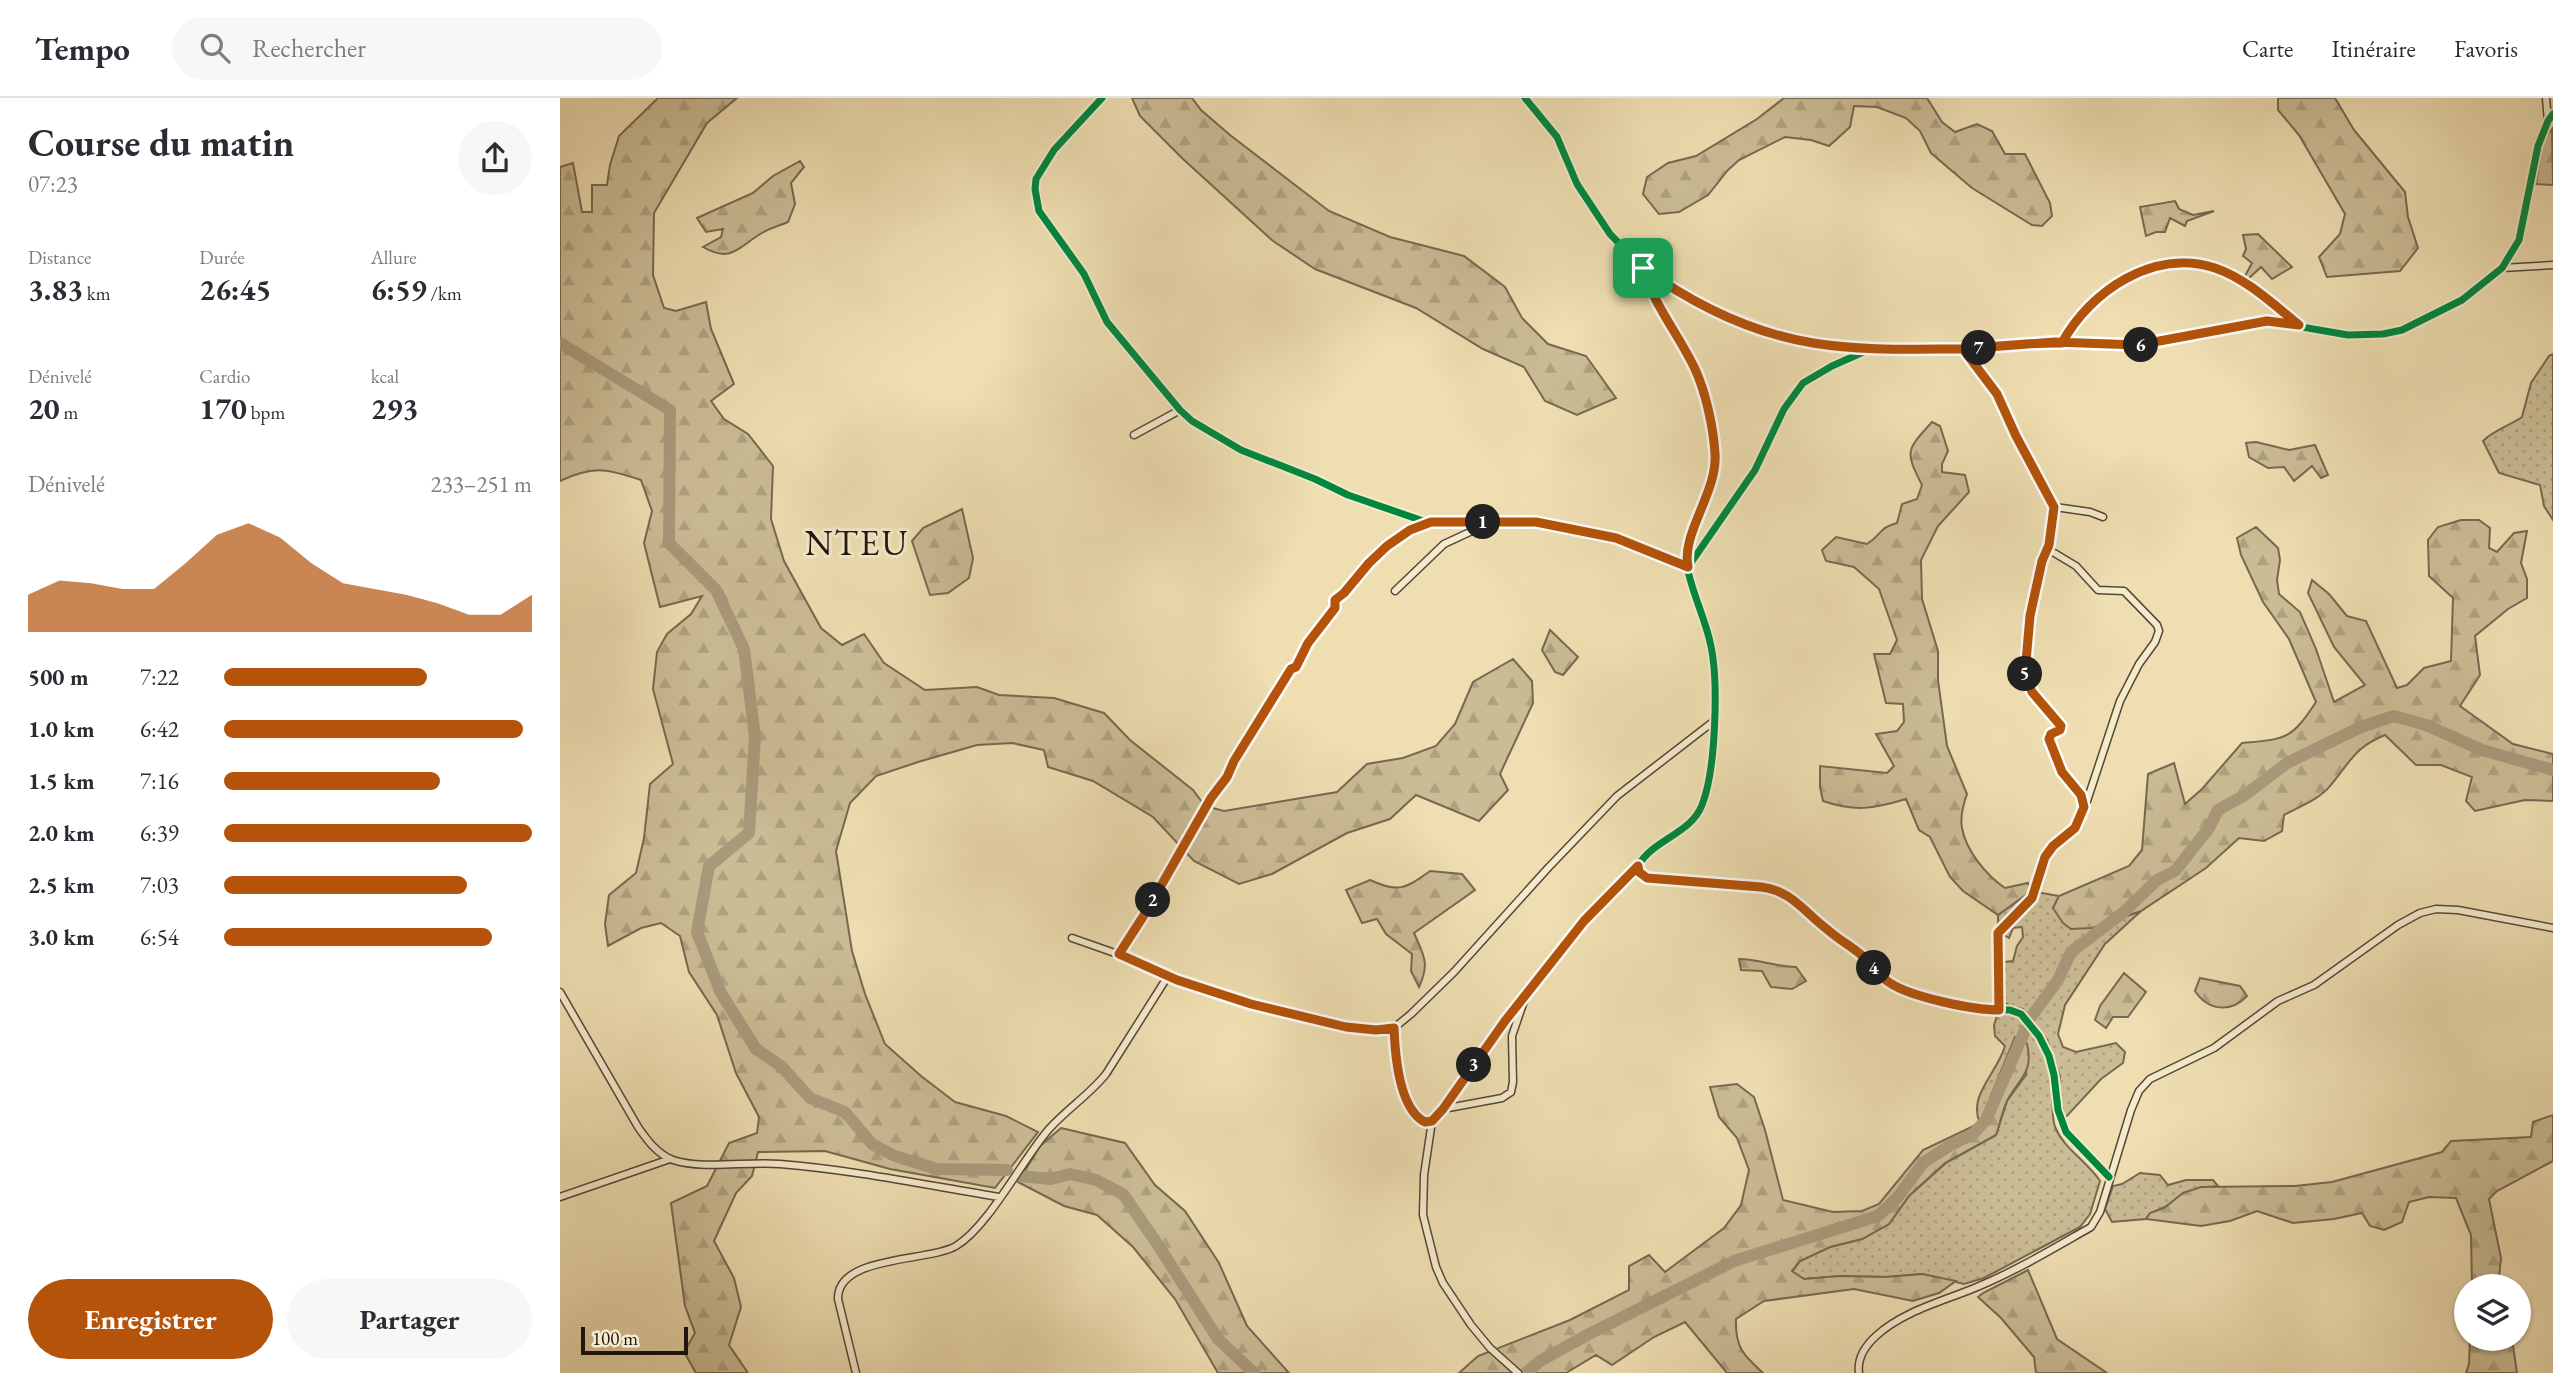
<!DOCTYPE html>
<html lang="fr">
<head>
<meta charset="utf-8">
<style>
	:root { --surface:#fff; --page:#f7f7f7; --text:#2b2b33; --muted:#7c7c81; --line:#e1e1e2; --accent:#b45309 }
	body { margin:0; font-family:"EB Garamond",serif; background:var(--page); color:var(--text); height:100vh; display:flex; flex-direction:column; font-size:26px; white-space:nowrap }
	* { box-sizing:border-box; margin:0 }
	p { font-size:23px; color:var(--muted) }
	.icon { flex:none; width:38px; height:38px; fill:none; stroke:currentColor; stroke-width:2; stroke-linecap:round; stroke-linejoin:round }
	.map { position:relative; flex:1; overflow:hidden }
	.side { display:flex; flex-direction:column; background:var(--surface); width:560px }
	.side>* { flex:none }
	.fabs { position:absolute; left:1894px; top:1176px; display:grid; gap:14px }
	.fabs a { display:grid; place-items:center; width:77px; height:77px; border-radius:50%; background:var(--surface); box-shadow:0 2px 5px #0004; font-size:35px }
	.scale { position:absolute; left:21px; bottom:18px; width:107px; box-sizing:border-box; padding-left:7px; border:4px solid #23140f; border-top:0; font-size:19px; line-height:24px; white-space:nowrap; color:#23140f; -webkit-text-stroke:5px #f4eacc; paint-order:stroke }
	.pin { position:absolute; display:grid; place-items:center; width:60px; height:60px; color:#fff; margin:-30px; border-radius:14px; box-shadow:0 4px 10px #0006 }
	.km { position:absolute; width:35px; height:35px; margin:-18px; border-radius:50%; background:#222; color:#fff; font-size:19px; line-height:35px; text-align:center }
	.round { display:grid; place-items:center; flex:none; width:74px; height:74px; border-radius:37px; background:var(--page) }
	.summary { display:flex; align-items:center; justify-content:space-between; height:119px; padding:0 28px }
	h1 { font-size:38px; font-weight:700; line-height:52px }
	.metrics { display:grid; grid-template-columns:repeat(3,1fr); gap:10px; height:119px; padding:7px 28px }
	.metrics div { display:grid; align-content:center }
	.metrics b { font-size:30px; font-weight:700 }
	.metrics small { font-size:19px; font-weight:400 }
	.metrics p { font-size:19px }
	.chart { height:196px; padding:14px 28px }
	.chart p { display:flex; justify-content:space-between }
	.chart svg { width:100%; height:126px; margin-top:7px; fill:var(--accent); opacity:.7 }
	.cta { display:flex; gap:14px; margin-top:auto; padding:14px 28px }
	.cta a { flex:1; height:80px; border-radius:42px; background:var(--accent); color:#fff; font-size:28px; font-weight:700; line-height:80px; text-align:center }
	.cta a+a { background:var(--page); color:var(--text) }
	ul { padding:0 28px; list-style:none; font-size:23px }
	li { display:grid; grid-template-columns:112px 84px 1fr; align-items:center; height:52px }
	li i { height:18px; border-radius:9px; background:var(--accent) }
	header { display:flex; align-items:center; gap:42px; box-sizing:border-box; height:98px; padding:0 35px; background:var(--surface); border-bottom:2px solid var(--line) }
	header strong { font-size:33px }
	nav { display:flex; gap:38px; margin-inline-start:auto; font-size:24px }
	.search { width:490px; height:63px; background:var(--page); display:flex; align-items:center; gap:18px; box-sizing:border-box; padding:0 24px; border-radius:38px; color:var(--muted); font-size:26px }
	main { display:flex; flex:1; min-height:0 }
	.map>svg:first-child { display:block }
	.grass { fill:url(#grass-dots); stroke:#776852; stroke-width:2 }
	.forest { fill:url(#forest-firs); stroke:#776852; stroke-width:2 }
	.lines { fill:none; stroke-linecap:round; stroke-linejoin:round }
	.river { stroke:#a9997a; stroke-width:12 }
	.minor-casing { stroke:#564638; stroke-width:9 }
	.minor { stroke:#f4eacc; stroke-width:6 }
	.cycleway-casing { stroke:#f4eacc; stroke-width:11 }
	.cycleway { stroke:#00873e; stroke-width:7 }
	.route-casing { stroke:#fff; stroke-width:14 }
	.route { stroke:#b45309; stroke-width:9 }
	.labels { text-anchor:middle; stroke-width:6; stroke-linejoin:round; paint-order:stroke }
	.quarter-label { font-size:35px; letter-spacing:2px; fill:#23140f; stroke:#f4eacc }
</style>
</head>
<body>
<header>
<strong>Tempo</strong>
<div class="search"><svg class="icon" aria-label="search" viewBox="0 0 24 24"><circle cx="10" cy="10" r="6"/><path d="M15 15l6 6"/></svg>Rechercher</div>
<nav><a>Carte</a><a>Itinéraire</a><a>Favoris</a></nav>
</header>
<main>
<section class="side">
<div class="summary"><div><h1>Course du matin</h1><p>07:23</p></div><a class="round"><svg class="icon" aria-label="share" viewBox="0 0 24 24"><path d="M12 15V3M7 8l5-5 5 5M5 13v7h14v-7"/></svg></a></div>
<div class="metrics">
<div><p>Distance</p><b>3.83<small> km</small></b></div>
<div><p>Durée</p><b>26:45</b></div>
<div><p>Allure</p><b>6:59<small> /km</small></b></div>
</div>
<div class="metrics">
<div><p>Dénivelé</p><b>20<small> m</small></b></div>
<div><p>Cardio</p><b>170<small> bpm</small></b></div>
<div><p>kcal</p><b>293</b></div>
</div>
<div class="chart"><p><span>Dénivelé</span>233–251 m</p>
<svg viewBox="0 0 160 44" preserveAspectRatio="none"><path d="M0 44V31L10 26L20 27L30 29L40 29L50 20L60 10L70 6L80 11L90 20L100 27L110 29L120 31L130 34L140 38L150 38L160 31V44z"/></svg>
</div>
<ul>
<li><b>500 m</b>7:22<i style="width:66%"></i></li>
<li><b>1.0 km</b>6:42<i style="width:97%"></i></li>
<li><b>1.5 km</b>7:16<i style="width:70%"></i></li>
<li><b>2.0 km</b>6:39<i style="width:100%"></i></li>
<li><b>2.5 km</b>7:03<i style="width:79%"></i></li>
<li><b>3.0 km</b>6:54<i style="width:87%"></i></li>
</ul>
<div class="cta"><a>Enregistrer</a><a>Partager</a></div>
</section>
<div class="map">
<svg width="1993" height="1275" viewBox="0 0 1993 1275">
	<defs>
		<pattern id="grass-dots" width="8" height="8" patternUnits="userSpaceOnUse" patternTransform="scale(1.75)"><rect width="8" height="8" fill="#cbbc95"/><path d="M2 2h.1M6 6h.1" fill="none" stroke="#aea17f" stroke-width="1.8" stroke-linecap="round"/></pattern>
		<pattern id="forest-firs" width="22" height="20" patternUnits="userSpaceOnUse" patternTransform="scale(1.75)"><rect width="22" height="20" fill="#cbbc95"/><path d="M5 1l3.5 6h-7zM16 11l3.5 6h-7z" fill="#aea17f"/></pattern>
	</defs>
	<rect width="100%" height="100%" fill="#eedeb1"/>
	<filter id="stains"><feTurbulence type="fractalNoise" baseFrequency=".00286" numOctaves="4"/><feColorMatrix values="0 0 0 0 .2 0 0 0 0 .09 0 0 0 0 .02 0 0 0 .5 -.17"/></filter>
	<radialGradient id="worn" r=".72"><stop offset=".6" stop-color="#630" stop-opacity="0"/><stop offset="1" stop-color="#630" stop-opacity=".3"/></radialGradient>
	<path class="grass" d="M1993 256V422L1984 408 1980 387 1939 375 1923 343C1934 332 1949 328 1962 319L1971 285 1989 258Z
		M1471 793 1499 798 1493 810 1532 830 1581 813 1545 846 1505 907 1498 936 1503 949 1516 954 1556 945 1565 954 1563 965 1541 981 1505 1020 1498 993 1500 978 1487 942 1463 911 1450 908 1441 902 1444 864 1453 863 1457 848 1463 839 1462 829 1453 830 1449 840 1438 833V817Z
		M1444 915 1459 918C1474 936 1491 955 1493 980 1494 995 1490 1014 1495 1029 1504 1051 1527 1063 1540 1083L1530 1116 1520 1129 1424 1180 1404 1186 1362 1176 1326 1179 1280 1178 1244 1181 1232 1174 1240 1163 1270 1149 1302 1141 1329 1126 1349 1098 1386 1065 1436 1037 1447 1003 1466 977 1467 946 1456 940 1420 1025C1407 998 1438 974 1445 948L1435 938 1434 927 1437 918Z
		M1580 1075 1600 1077 1608 1087 1626 1082H1653L1658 1088C1629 1090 1628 1095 1605 1109 1597 1113 1591 1113 1586 1121L1552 1124 1545 1111 1553 1088 1562 1086Z"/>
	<path class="forest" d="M98 0H177L147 25 94 115 93 177 104 210 116 213 146 204 151 231 174 286 151 303 164 321 188 336 213 368 211 421 224 463 261 530 282 547 304 536 324 565 365 592 417 589 439 597 494 600 544 615 570 642 633 692 645 708 664 713 777 694 807 666 843 660 876 648 895 626 913 584 953 561 972 583 973 605 940 676 948 692 919 723 856 697 830 721 787 735 712 776 679 786 634 763 593 719 533 683 488 669 484 652 452 645 417 647 358 664 316 678 290 705 276 753 292 853 305 896 325 946 361 978 395 1004 446 1018 478 1034 435 1090 330 1071 265 1053 198 1054 192 1078 176 1095 154 1143 174 1180 181 1209 169 1247 188 1275H136L124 1254 135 1235 125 1208 111 1105 147 1088 169 1045 197 1035 199 1019 176 975 157 917 129 874 120 838 101 825 81 830 48 848 45 826 49 797 76 775 84 740 90 686 113 666 93 591 97 554 107 536 131 516 142 498 100 509 84 445 92 413 81 382C46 371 34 367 0 383V69L13 65 22 114H32V87H47L50 67 59 38Z
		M572 0H632L641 12 670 37 769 113 830 139 904 158 945 189 962 220 988 246 1026 258 1056 300 1017 317 985 303 964 269 923 251 856 210 755 171 713 143 623 61 580 18Z
		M1224 0H1367L1382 24 1395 34 1417 26 1432 33 1445 56H1465L1490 105 1492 118 1482 128 1472 127 1412 90 1371 55 1360 33 1346 20 1317 9 1294 8 1290 29 1269 48 1251 42 1225 39 1179 62 1168 72 1148 97 1119 114 1099 116 1083 96 1087 79 1108 65 1136 58 1197 21Z
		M1718 0H1775L1794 32 1845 94 1848 119 1858 150 1840 173 1767 179 1759 159 1780 136 1785 116 1739 37 1718 12Z
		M1992 31 1993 87 1976 86 1983 42Z
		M240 63 244 69 231 85 235 106 228 124C219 128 210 130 202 135 179 148 172 166 143 149L161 139 163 131 146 134 137 120 193 95 213 78Z
		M1615 103 1619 111 1633 117 1654 113 1627 123 1625 128 1610 120 1605 134H1596L1586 138 1580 109Z
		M1698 136 1732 169 1712 181 1701 169 1686 183 1685 178 1692 165 1683 158 1686 151 1683 137Z
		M1372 324 1380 328 1388 353 1382 366V374L1405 377 1409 394 1378 428 1361 462 1362 501 1378 553V582L1387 648 1407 696C1403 707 1400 719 1402 730 1406 753 1427 778 1445 790L1468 785 1471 793 1438 817 1403 793 1390 779 1370 739 1359 732 1346 701C1313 711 1295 714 1263 703L1260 689V668L1327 675 1334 668 1316 636 1337 633 1344 624 1343 606 1326 605 1314 556H1330L1337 542 1319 491 1294 469 1266 463 1262 452 1276 439 1307 446C1322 437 1318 430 1337 425L1342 406 1357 401 1362 387C1344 352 1347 352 1372 324Z
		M1696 344 1729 352 1755 347 1768 377 1761 380 1752 368 1734 383 1724 369 1708 370 1689 359 1686 345Z
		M402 411 413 460 409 480 388 495 370 497 352 443 363 430Z
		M1901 422H1919L1930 430 1929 450 1937 454 1954 435 1967 433 1961 465 1967 481V500L1948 511 1915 538 1920 577 1900 608 1953 646 1993 656V703L1965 702 1915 713 1906 703 1912 679 1881 667H1856L1825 637C1793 650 1790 665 1770 688 1760 701 1738 709 1724 717L1722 733 1704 743 1679 740 1646 770 1581 813 1532 830 1511 831 1503 825 1493 810 1499 798 1569 768 1582 752 1588 676 1614 665 1625 706 1642 691 1682 645C1726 641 1731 642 1756 604L1729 541 1703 504 1681 457 1677 440 1696 429 1718 450 1720 462 1717 482 1719 496 1740 514 1756 551 1774 604 1805 587 1774 549 1748 495 1752 482 1769 496 1787 518 1806 523 1837 590 1847 587 1864 570 1891 563 1893 500 1869 478 1868 442 1878 429Z
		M990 532 1018 559 1003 577 995 574 982 552Z
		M870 773 902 776 915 792 854 835C864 858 870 865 859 889L851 873 852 856 826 836 817 821 802 825 786 792 810 782C838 795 845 791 870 773Z
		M1179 861C1199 861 1216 869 1236 869L1246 883 1232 891 1211 889 1202 873 1181 872Z
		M1564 875 1586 894 1568 919H1553L1546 930 1535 922 1540 908Z
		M1640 880 1680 888 1687 898C1671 915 1648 913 1635 893Z
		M1455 939 1467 946C1474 975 1459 980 1447 1003 1442 1014 1440 1026 1436 1037L1385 1065 1349 1098 1329 1126 1302 1141 1270 1149 1240 1163 1232 1173 1244 1181 1280 1178 1326 1179 1362 1176 1396 1183 1379 1195 1353 1203 1294 1191 1204 1203 1176 1221C1175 1249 1183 1257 1203 1275H1167L1125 1224 1094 1239 1052 1267 1036 1257 1006 1275H899L918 1258 1010 1222 1069 1192V1168L1089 1157 1105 1174 1164 1130 1181 1107 1189 1072 1177 1040 1159 1019 1150 989 1177 986 1194 999 1205 1032 1223 1102 1273 1114 1302 1113 1319 1106 1363 1052 1420 1025Z
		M1993 1017V1063L1937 1093 1929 1101 1941 1160 1938 1188H1912L1911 1137 1896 1100 1869 1099 1849 1104 1842 1124 1824 1132 1810 1128 1802 1115 1774 1121 1733 1125 1697 1113 1670 1123 1641 1128 1586 1121 1590 1115 1604 1110 1623 1095 1641 1089 1735 1088 1772 1084 1882 1054 1891 1043 1971 1039 1973 1024Z
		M501 1030 565 1045 595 1087 625 1113 659 1165 687 1228 729 1275H658L615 1201 573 1149 537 1117 504 1108 458 1084 480 1048Z
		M1468 1172 1497 1241 1547 1275H1476L1474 1259 1441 1220 1418 1199 1423 1195Z
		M1910 1241H1952L1957 1275H1906L1909 1266Z"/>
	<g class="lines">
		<path class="river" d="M0 245 110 312 109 445 156 492 184 551 195 639 189 735 149 768 137 834 161 895 196 951 221 968 250 1000 285 1014 312 1046 335 1058 377 1071 447 1072
			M1471 919 1498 882 1511 854 1564 814 1597 782 1615 773 1649 730 1658 712 1685 697 1727 665 1801 629 1834 618 1866 627 1922 652 1993 672
			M460 1078 491 1081 510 1076 536 1082 563 1096 598 1147 658 1241 694 1275
			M966 1275 980 1263 1031 1235 1174 1163 1318 1118 1338 1099 1363 1065 1389 1048 1413 1036 1426 1022 1465 932"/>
		<defs>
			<path id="minor" d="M542 0 494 52 476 81 475 91 479 113 524 176 547 224 620 312 632 323 681 352 755 381 788 397 866 424H976L1056 440 1128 469 1195 372 1224 311 1243 285 1272 268 1309 251
				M965 0 997 39 1017 86 1050 136 1083 170 1130 202 1232 241 1280 248 1359 251H1403L1494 245 1578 247 1707 223 1788 237 1823 236 1842 232 1902 202 1942 170 1959 142 1978 48 1988 23 1993 16
				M1986 0 1988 23
				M1083 170C1095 214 1131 249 1143 293 1151 325 1160 360 1150 392 1143 413 1125 440 1126 462 1128 485 1145 520 1150 544 1159 580 1156 672 1142 707 1131 736 1093 741 1078 768L1079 773 1087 780 1201 789 1227 796 1336 889 1407 907 1425 911 1450 912 1461 916 1479 938 1489 958 1494 977 1498 1012 1506 1034 1549 1079
				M1942 170 1993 167
				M1502 245C1530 192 1593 151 1654 170 1686 180 1712 206 1738 226
				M1403 251 1437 296 1456 338 1492 402 1495 416 1489 447 1491 453 1516 468 1538 492 1564 493 1597 527 1599 533 1595 544 1579 566 1560 603 1527 703 1515 730 1489 753 1472 800 1438 835 1439 912
				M574 337 620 312
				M1495 409 1530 414 1543 419
				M1489 447C1477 474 1457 558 1467 585 1474 603 1491 613 1501 628L1500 632 1491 636 1489 641 1502 674 1521 697 1524 707
				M835 493 884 446 927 426
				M512 840 569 860 644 893 691 906 786 929 816 932 834 930 851 916 894 874 988 770 1057 698 1154 623
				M559 856 586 814 651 700 667 679 674 663 731 571 736 569 748 545 775 510V502C789 492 798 478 808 466 823 447 845 435 866 424
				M0 894 78 1029C87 1042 97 1056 113 1062 144 1072 187 1063 220 1066 294 1072 366 1087 439 1099
				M834 930C835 952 841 1026 872 1023
				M883 1011 942 1000 951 994 953 984 952 938 964 903
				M0 1099 110 1061
				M296 1275 278 1201C277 1157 369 1164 396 1148 429 1128 462 1062 489 1031 507 1011 529 997 546 976L608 878
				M958 1275 930 1250 911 1227 883 1185 876 1169 863 1117 864 1077 872 1023 945 923 1024 823 1078 768
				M1299 1275C1297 1260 1305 1248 1316 1238 1343 1213 1384 1203 1417 1189 1456 1173 1494 1150 1531 1129L1540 1114 1571 1012 1579 993 1590 981 1654 950 1718 903 1754 887 1838 827 1860 815 1876 811 1898 812 1993 830"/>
		</defs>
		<use href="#minor" class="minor-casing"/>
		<use href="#minor" class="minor"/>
		<defs>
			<path id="cycleway" d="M542 0 494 52 476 81 475 91 479 113 524 176 547 224 620 312 632 323 681 352 755 381 788 397 866 424H976L1056 440 1128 469 1195 372 1224 311 1243 285 1272 268 1308 252
				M965 0 997 39 1017 86 1050 136 1083 170 1130 202 1232 241 1280 248 1359 251H1403L1494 245 1578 247 1707 223 1788 237 1823 236 1842 232 1902 202 1942 170 1959 142 1978 48 1988 23 1993 16
				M1083 170C1095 214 1131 249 1143 293 1151 325 1160 360 1150 392 1143 413 1125 440 1126 462 1128 485 1145 520 1150 544 1159 580 1156 672 1142 707 1131 736 1093 741 1078 768L1079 773 1087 780 1201 789 1227 796 1336 889 1407 907 1425 911 1450 912 1461 916 1479 938 1489 958 1494 977 1498 1012 1506 1034 1549 1079"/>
		</defs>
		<use href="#cycleway" class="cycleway-casing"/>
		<use href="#cycleway" class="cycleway"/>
	</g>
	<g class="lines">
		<defs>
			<path id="route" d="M1083 170C1093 206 1119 237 1135 271 1146 295 1153 328 1155 355 1158 394 1121 435 1128 469L1056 440 976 424H871L850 432 827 448 809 465 784 495 775 502V510L748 545 736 569 731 571 674 663 667 679 651 700 586 814 559 856 617 882 691 906 786 929 816 932 834 930C835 956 839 1011 865 1024L872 1023 883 1011 945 923 1024 823 1078 768 1079 774 1087 780 1201 789C1231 792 1245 815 1268 832 1280 843 1295 850 1307 862 1314 869 1320 879 1330 885 1351 899 1413 912 1439 912L1438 835 1472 800 1485 759 1493 748 1515 730 1524 709 1521 697 1502 674 1489 641 1491 636 1500 632 1501 628 1472 594 1465 575 1470 518 1482 463 1489 447 1494 409 1456 338 1437 296 1403 251 1494 244 1578 247 1707 223 1739 227C1713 206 1687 181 1655 170 1594 150 1530 193 1502 245 1469 244 1436 249 1403 251 1354 251 1302 253 1253 245 1192 235 1133 206 1083 170"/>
		</defs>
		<use href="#route" class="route-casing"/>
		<use href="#route" class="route"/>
	</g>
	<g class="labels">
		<g class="quarter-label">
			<text x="297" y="457">NTEU</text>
		</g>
	</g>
	<rect width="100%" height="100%" filter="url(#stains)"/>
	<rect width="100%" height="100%" fill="url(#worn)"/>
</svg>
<div class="fabs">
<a><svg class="icon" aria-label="layers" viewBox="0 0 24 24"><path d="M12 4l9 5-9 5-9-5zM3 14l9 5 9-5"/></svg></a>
</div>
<div class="scale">100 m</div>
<div class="pin" style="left:1083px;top:170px;background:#1e9e55"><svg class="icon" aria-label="arrive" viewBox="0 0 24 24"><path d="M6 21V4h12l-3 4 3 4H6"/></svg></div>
<b class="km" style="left:923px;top:424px">1</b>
<b class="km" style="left:593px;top:802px">2</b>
<b class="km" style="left:914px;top:967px">3</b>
<b class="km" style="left:1314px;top:870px">4</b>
<b class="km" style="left:1465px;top:576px">5</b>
<b class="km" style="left:1581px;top:247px">6</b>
<b class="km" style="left:1419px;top:250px">7</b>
</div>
</main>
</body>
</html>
